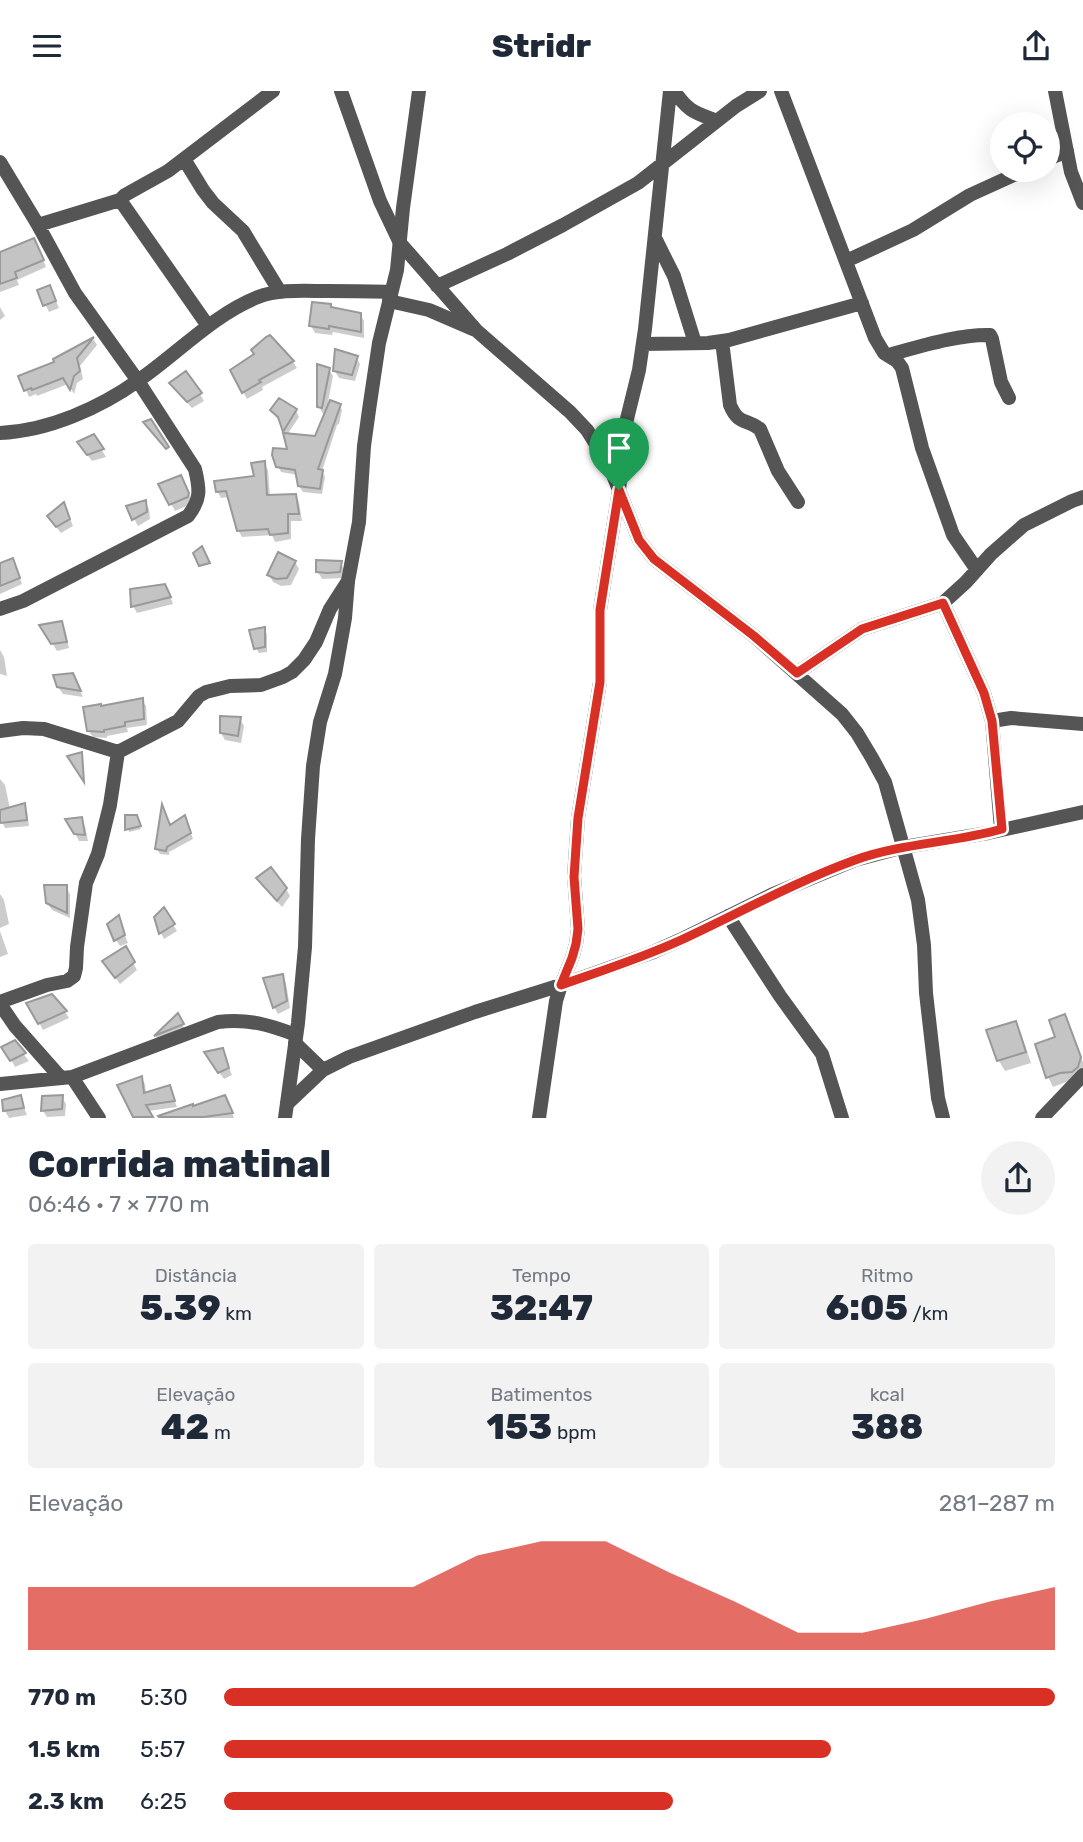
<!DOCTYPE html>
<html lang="pt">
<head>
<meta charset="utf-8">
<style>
	:root { --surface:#fff; --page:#f2f2f3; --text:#1f2937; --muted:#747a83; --accent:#d93025 }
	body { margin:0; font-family:Rubik,sans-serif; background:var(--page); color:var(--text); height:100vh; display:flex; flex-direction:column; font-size:26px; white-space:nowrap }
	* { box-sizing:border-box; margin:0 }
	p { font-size:23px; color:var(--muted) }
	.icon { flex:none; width:38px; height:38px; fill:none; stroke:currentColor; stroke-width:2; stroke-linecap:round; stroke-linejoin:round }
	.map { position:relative; height:1027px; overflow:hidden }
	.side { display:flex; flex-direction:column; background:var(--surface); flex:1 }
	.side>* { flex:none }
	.fabs { position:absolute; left:990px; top:21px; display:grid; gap:14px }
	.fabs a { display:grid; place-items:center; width:70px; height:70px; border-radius:50%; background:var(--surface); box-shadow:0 7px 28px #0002; font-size:35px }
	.pin { position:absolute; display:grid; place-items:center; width:60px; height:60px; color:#fff; margin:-72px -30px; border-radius:50% 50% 50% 0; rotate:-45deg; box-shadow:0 0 7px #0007 }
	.pin .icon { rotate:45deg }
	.round { display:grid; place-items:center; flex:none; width:74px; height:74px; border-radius:37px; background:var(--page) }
	.head { display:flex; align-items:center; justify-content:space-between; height:119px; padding:0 28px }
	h1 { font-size:38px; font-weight:800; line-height:52px }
	.figures { display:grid; grid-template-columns:repeat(3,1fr); gap:10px; height:119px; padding:7px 28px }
	.figures div { display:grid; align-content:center; border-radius:7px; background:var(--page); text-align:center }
	.figures b { font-size:35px; font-weight:800 }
	.figures small { font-size:19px; font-weight:400 }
	.figures p { font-size:19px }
	.chart { height:196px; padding:14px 28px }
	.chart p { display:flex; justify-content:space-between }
	.chart svg { width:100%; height:126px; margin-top:7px; fill:var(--accent); opacity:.7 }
	ul { padding:0 28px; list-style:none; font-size:23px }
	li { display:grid; grid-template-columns:112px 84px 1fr; align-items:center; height:52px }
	li i { height:18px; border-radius:9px; background:var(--accent) }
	header { display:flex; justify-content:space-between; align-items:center; height:91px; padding:0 28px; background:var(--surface); font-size:32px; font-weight:800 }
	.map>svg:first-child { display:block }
	.shadow { fill:#0003 }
	.building { fill:#c4c4c4; stroke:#999; stroke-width:2 }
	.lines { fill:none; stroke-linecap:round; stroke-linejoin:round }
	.minor { stroke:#555; stroke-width:14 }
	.tertiary { stroke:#555; stroke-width:14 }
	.route-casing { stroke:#fff; stroke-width:14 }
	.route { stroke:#d93025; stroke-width:9 }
</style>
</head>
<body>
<header><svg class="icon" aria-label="menu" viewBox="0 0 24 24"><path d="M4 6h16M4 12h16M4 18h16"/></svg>Stridr<svg class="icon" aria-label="share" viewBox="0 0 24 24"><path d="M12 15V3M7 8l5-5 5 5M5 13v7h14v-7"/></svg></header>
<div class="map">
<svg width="1083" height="1027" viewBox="0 0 1083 1027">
	<rect width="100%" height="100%" fill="#fff"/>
	<path class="shadow" d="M38 156 46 176 17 189 19 194 0 201V163Z
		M39 200 53 203 59 217 49 221Z
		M0 216 5 225 0 229Z
		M332 218 360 223 364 230V247L333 241 332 244 315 242 311 235Z
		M270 246 293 271 297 277 262 296 263 299 247 308 232 281 256 264Z
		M94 249 97 254 80 275 83 288 77 292 74 303 68 293 37 305 36 303 29 306 26 299 57 272 55 269Z
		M356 266 360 273 355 290 339 287 335 280Z
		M329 278 333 285 328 311 339 313 342 319 339 333 337 334 322 380 325 386 322 403 303 401 299 395 298 384 281 381 278 375 290 360 281 331 275 325 272 319H296L299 326 287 344 316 347 326 323H323L319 316Z
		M172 292 200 303 204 310 192 317 175 299Z
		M93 345 106 366 92 370 83 358Z
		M264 372 268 379 270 406 295 404 299 411 302 430H291V448L275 451 272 444 242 446 238 439 230 406 221 407 217 400 256 386Z
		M184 393 192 410 191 413 175 420 161 394Z
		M145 411 149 418 150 428 138 435 128 416Z
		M67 420 73 435 61 442 53 432Z
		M295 471 299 478 291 494 281 495 273 491 269 484Z
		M341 472 344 479 343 487 322 488 318 481Z
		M0 473 16 476 22 493 0 503Z
		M170 504 173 513 137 522 133 515Z
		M61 532 65 539 69 557 57 560 42 535Z
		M264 538 267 543V561L259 562 256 557Z
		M0 559 4 566 7 585 0 583Z
		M76 591 83 606 63 603 58 596Z
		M142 609 146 615 147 634 127 637 128 641 107 645V647L93 646 88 639 101 617Z
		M240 628 244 635 241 652 225 649 221 642Z
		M0 688 5 694 10 718 24 714 27 720 29 735 5 737 0 726Z
		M127 726 137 728 141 738 129 741Z
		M81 728 85 735 88 750H79L68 729Z
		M187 731 193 748 169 761V764L160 763 157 758 170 736Z
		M262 794 286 798 290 805 282 816Z
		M66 796 70 803V827L52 819 47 812Z
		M0 803 4 809 9 833 0 837Z
		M164 819 177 840 164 848 161 842Z
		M118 827 128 852 120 855 116 849Z
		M0 840 8 863 0 866Z
		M125 857 137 879 120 893 108 877Z
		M282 885 286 892 290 917 278 923 274 916Z
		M29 913 65 921 69 927 43 939Z
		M178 925 184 937 157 947 156 945Z
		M1064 925 1070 935 1083 971V986L1078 990 1066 991 1053 996 1048 986Z
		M1015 932 1021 942 1031 972 1005 980 999 970 989 940Z
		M14 951 29 970 15 976 4 956Z
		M222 959 232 984 224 988 210 968Z
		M141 987 145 993 146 1003 169 996 177 1016 148 1020 151 1027H135L119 995Z
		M62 1006 66 1013 65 1025 47 1026 43 1020Z
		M20 1007 27 1024 9 1027 5 1020 4 1011Z
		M229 1013 234 1027H178L177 1020Z"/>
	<path class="building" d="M34 147 44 169 15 181 17 187 0 193V161Z
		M50 194 56 210 43 215 37 199Z
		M312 211 331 213V216L361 222V241L329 235V238L309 235Z
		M270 244 294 270 259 289 261 291 242 302 230 279 254 263 251 259 266 246Z
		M94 246 77 267 80 280 74 285 70 299 63 287 32 299 31 297 24 300 18 285 54 271 53 268Z
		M335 258 358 265 352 284 333 280Z
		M317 273 330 277 322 317 317 316Z
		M186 280 202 302 187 311 169 292Z
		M279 307 297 318 283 341 278 326 270 319Z
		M330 309 341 313 318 378 323 379 320 398 298 395 295 379 276 376 272 364 273 357 287 358 283 342 315 345Z
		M151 328 169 356 166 358 143 331Z
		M94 343 104 358 87 364 77 351Z
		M265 370 267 404 296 403 299 423H288V442L270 444 268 438 237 440 226 400 216 401 214 390 254 385 251 372Z
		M181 384 189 402 188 406 169 414 158 393Z
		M146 409 147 421 132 429 126 415Z
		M64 411 70 428 56 436 47 425Z
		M202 455 210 472 199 475 193 462Z
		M278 461 296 470 287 487 276 488 267 484Z
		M13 467 20 487 0 495V472Z
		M316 469 342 470 340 481 327 482 316 481Z
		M165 493 171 506 131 516 130 498Z
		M62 530 67 551 51 553 39 534Z
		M265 536V556L254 558 249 539Z
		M73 582 81 600 57 596 53 584Z
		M143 607 144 628 125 631V635L104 639V641L87 640 83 616 101 613V615Z
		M220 625 241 626 238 645 220 642Z
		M82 661 84 691 67 665Z
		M25 712 27 729 0 732V719Z
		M162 713 170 734 185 724 191 742 167 756 166 760 155 758Z
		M125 724H137L141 735 125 739Z
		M82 726 85 744 74 743 65 728Z
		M271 776 287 797 277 810 256 787Z
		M44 794H67V822L46 812Z
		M164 816 175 833 159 843 154 826Z
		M119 824 125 844 114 850 107 833Z
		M126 855 135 871 115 887 102 870Z
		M283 883 287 910 273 917 263 887Z
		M52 903 67 920 38 933 26 912Z
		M178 922 184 933 154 945Z
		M1065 923 1081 966 1078 976 1072 981 1060 982 1046 987 1035 953 1055 946 1049 929Z
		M1016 930 1026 961 997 970 986 939Z
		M15 949 26 962 10 970 1 956Z
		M223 957 229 977 218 982 204 961Z
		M142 985 144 1002 170 994 175 1010 146 1014 153 1026H133L117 994Z
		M21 1004 24 1017 3 1020 2 1009Z
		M63 1004 62 1018 41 1020 42 1005Z
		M225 1004 233 1022 204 1026H159L158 1025 193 1013V1015Z"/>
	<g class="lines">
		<path class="minor" d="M341 0 380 110 400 152 477 240 570 321 587 339 609 374 639 449 654 468 754 545 842 623 857 642 872 667 885 691 918 809 924 854 926 902 938 1007 943 1027
			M674 0C689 21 694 21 717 30
			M781 0 875 247 884 262 897 270 902 277 922 357 953 444 977 479
			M1055 0 1071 81 1083 112
			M184 68 203 99 213 112 243 140 280 201
			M1048 68 1067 60
			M0 71 38 134 75 202 138 290 195 378C200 399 201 408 188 425L23 510 0 518
			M120 109 208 235
			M38 134 120 109 125 104 168 80 273 0
			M656 149 674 185 695 252
			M846 170 913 139 970 104 1025 79
			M437 195 507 163 563 134 638 92 736 15 760 0
			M389 210 429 219 473 238
			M722 250 730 314C739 335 746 327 760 338L778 380 798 411
			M643 253 708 252 729 249 862 212
			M888 264C918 256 959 243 990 244L992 248 1001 291 1009 307
			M0 342C48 340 100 317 139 289 178 262 213 224 258 206 279 198 304 200 327 200 348 200 370 200 391 201
			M943 512 984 602 992 630 1001 738
			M797 582 862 538 943 512 966 491 991 463 1024 434 1072 410 1083 406
			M992 630 1011 627 1083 633
			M0 640 23 637 44 638 118 661 178 630 199 605 206 601 230 595 261 594 283 586 292 581 304 569 316 551 330 518 348 490
			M728 825 780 905 822 963 842 1027
			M0 911 47 894 67 890 74 885 76 877 77 856 86 792 98 763 110 714 118 661
			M0 913 15 935 61 987
			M295 952 323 979
			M72 986 99 1027
			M0 993 72 986 218 931C247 927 270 934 296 944
			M287 1013 323 979 349 966 475 921 561 894 651 862 680 849 771 804 855 769 904 756 988 742 1083 721
			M539 1027 556 910 561 894 572 867 576 853 578 838 574 785 578 727 600 591V519L619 399 626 332 639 279 645 238 670 0"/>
		<path class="tertiary" d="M285 1027 298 932 305 856 308 748 313 675 320 631 335 583 345 527 348 490 359 431 364 355 369 319 379 252 397 179 403 117 419 0
			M1042 1027 1083 984"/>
	</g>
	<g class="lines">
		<defs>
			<path id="route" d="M619 399 639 449 654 468 754 545 797 582 862 538 943 512 984 602 992 630 1002 738C953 752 902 752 855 769 795 791 739 822 681 849 642 867 601 880 561 894L572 867 576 853 578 838 574 786 578 727 600 591V519Z"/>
		</defs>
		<use href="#route" class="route-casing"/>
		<use href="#route" class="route"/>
	</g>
</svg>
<div class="fabs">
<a><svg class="icon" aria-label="locate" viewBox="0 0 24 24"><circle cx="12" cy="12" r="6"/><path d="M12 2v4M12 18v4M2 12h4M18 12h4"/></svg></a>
</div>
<div class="pin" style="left:619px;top:399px;background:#1e9e55"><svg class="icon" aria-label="arrive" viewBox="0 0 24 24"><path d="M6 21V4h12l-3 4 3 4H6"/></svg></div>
</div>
<section class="side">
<div class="head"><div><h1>Corrida matinal</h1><p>06:46 · 7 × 770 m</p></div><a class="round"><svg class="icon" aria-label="share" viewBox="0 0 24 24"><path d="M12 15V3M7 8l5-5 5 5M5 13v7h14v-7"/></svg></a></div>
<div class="figures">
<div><p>Distância</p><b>5.39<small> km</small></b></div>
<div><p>Tempo</p><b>32:47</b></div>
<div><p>Ritmo</p><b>6:05<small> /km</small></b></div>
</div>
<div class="figures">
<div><p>Elevação</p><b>42<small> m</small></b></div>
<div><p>Batimentos</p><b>153<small> bpm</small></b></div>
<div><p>kcal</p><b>388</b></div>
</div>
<div class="chart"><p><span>Elevação</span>281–287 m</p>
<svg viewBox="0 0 160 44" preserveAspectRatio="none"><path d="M0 44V22L10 22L20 22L30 22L40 22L50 22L60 22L70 11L80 6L90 6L100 17L110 27L120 38L130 38L140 33L150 27L160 22V44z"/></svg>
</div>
<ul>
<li><b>770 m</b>5:30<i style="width:100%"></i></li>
<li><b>1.5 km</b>5:57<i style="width:73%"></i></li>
<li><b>2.3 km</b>6:25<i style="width:54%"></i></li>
</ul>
</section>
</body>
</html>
